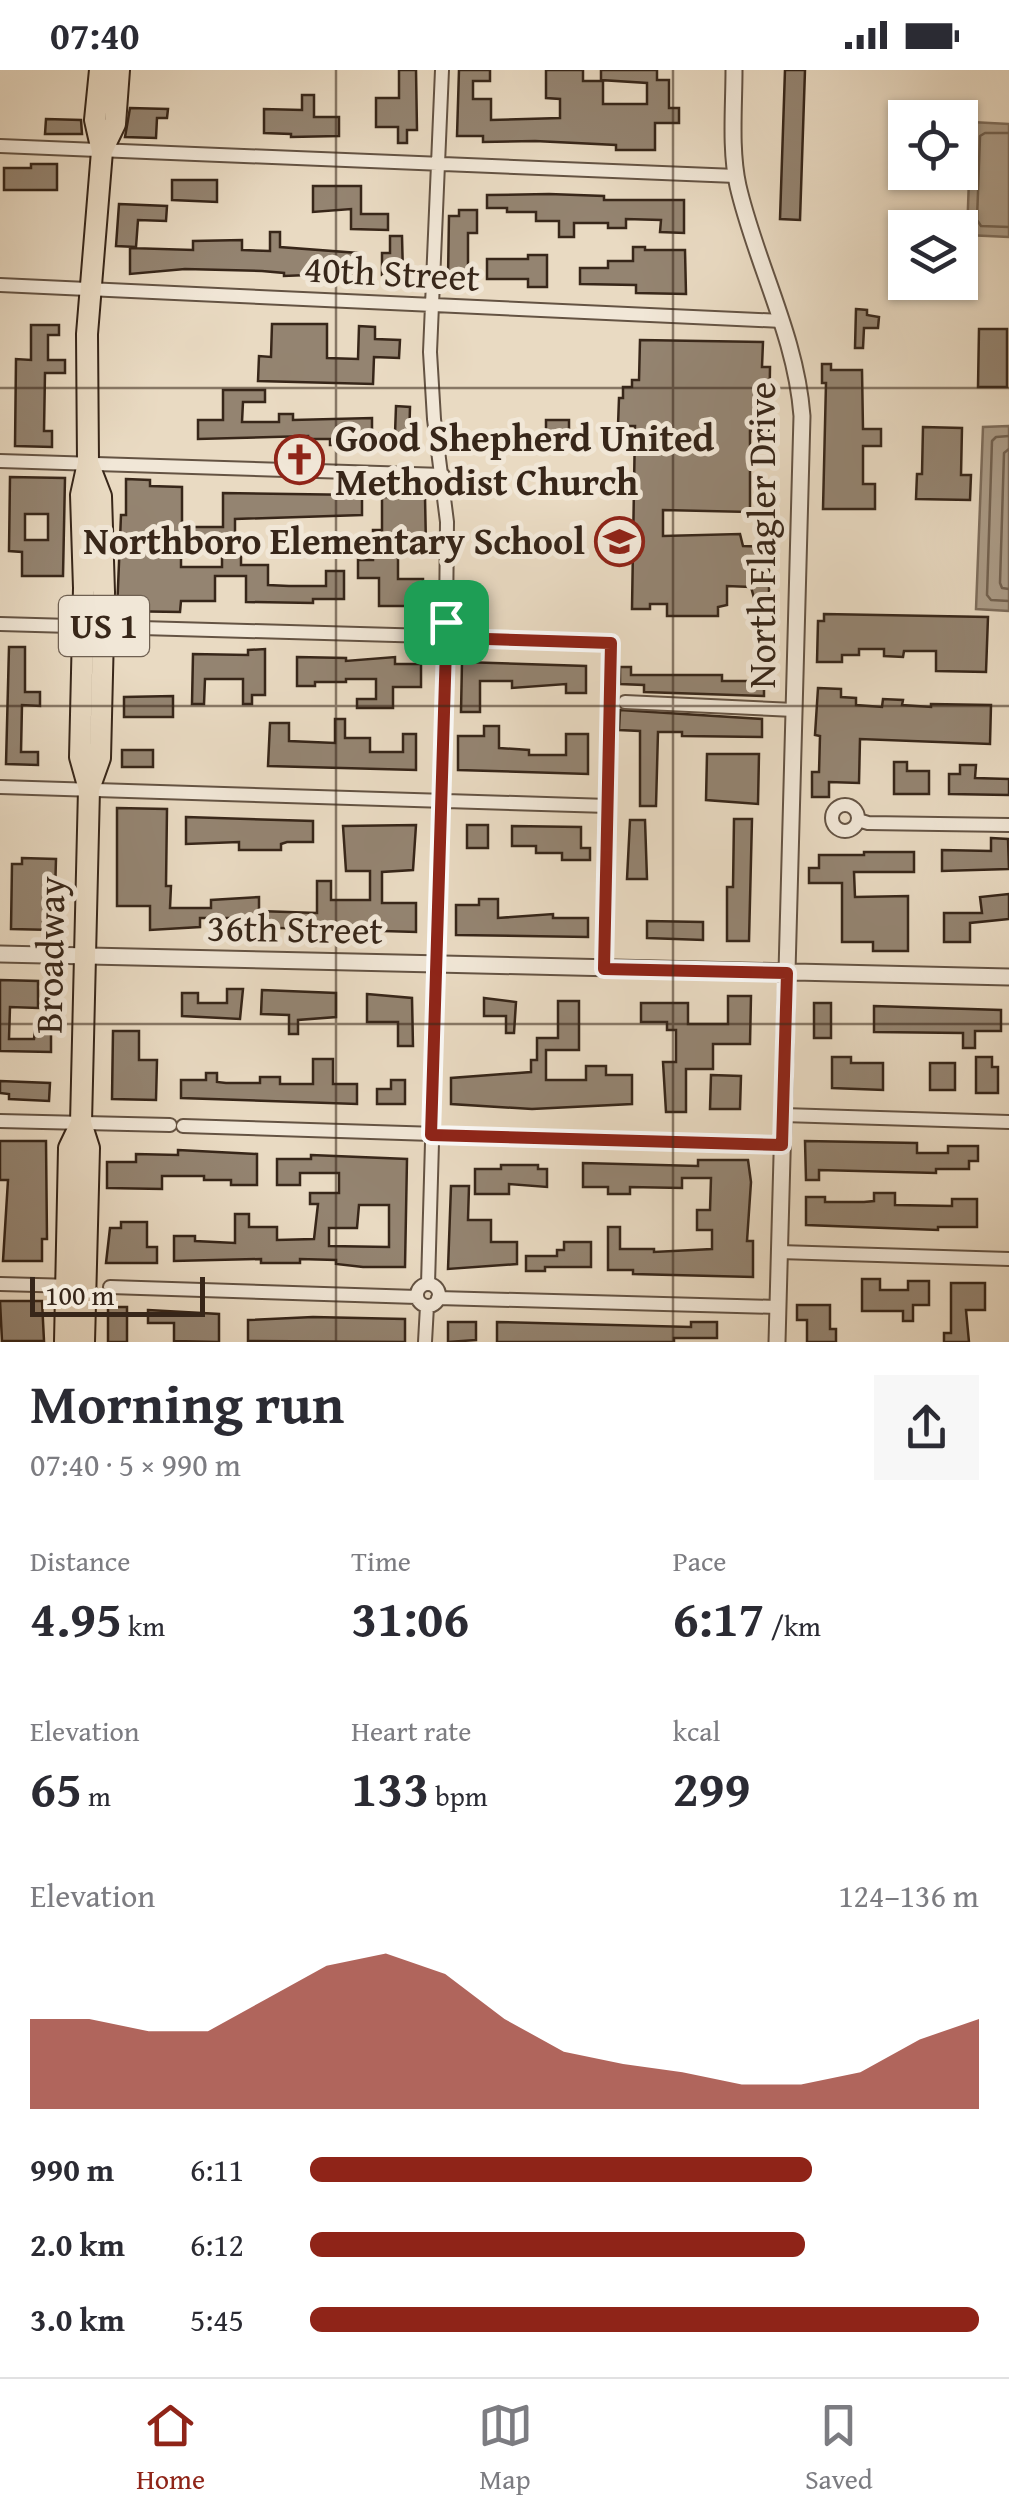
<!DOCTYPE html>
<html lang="en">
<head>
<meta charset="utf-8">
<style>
	:root { --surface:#fff; --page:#f7f7f7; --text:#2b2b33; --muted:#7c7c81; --line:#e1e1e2; --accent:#8f2418 }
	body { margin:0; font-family:"Gentium Book Plus",serif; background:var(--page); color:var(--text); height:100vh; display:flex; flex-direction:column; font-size:38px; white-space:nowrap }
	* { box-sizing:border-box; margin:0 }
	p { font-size:32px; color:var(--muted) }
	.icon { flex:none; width:55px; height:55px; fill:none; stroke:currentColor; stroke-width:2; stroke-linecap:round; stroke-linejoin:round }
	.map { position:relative; height:1272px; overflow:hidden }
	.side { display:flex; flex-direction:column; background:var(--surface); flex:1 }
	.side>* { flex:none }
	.controls { position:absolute; left:888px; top:30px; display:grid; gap:20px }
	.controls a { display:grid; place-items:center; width:90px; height:90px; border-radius:0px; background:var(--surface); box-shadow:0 2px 8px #0004; font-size:50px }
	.scale { position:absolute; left:30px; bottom:25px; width:175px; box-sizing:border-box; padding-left:10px; border:5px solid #372619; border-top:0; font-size:28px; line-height:35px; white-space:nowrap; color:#372619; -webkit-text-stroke:8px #f1e7d7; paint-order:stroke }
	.pin { position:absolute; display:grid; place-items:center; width:85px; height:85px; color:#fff; margin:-42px; border-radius:20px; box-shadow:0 5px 15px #0006 }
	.round { display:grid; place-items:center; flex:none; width:105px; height:105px; border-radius:0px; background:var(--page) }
	.summary { display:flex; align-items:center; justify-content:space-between; height:170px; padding:0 30px }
	h1 { font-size:55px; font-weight:700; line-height:75px }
	.metrics { display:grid; grid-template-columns:repeat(3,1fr); gap:15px; height:170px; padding:10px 30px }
	.metrics div { display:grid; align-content:center }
	.metrics b { font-size:50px; font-weight:700 }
	.metrics small { font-size:28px; font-weight:400 }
	.metrics p { font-size:28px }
	.chart { height:280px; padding:20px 30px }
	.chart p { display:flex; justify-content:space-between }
	.chart svg { width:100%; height:180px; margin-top:10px; fill:var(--accent); opacity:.7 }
	ul { padding:0 30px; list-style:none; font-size:32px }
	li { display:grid; grid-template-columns:160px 120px 1fr; align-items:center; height:75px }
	li i { height:25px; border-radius:12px; background:var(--accent) }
	.status { display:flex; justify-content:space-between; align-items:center; height:70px; padding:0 50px; background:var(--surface); direction:ltr }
	.status svg { height:28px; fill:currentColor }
	.dock { display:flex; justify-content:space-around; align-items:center; height:140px; border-top:2px solid var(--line); background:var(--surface); font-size:28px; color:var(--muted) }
	.dock a { display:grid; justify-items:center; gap:5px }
	.dock .active { color:var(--accent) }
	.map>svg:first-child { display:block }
	.water { fill:#ac9d89; stroke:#7d6d5c; stroke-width:2.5 }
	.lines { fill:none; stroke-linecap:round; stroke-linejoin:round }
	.shore { stroke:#726251; stroke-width:2.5 }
	.building { fill:#948471; stroke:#372619; stroke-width:2.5; fill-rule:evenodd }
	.minor-casing { stroke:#645343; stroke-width:16 }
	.tertiary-casing { stroke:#645343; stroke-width:19 }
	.primary-casing { stroke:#372619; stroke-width:24 }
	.minor { stroke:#f1e7d7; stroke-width:12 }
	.tertiary { stroke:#f1e7d7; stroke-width:15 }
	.primary { stroke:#e9dac2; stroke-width:20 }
	.route-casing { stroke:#fff; stroke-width:20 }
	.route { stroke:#8f2418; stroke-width:12 }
	.grid { fill:none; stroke:#372619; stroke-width:2.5; stroke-opacity:0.55 }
	.labels { text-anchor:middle; stroke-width:10; stroke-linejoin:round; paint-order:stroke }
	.shield { fill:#f1e7d7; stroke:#6f6052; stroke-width:2.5 }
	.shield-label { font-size:35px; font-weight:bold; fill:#372619 }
	.street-label { font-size:38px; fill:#372619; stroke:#f1e7d7 }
	.poi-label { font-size:38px; font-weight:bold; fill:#372619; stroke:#f1e7d7; text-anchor:start }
</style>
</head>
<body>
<div class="status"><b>07:40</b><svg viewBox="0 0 49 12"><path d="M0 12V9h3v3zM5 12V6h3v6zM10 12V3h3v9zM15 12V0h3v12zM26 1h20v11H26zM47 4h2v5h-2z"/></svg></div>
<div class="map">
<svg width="1009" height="1272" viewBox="0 0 1009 1272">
	<rect width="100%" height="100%" fill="#e9dac2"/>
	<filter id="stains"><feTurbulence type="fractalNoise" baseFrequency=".002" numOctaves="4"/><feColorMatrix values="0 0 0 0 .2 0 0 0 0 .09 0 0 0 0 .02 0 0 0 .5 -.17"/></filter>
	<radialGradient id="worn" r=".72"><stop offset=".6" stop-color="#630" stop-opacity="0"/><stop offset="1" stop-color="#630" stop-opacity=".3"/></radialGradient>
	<path class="water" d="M971 52 1009 54V167L967 165Z
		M1009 356V541L976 539 983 357Z"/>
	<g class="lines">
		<path class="shore" d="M1009 63H985L980 66 977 150 981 156 1009 157
			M1009 366 996 367 992 371 987 525 991 530 1009 531
			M1009 379 1004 383 1000 513 1002 518 1009 519"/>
	</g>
	<path class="building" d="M399 0H416L417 60H407V73H398V57H376V28H399Z
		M459 0H490V11H473V29H491V50L560 48V29L546 28V0H583V11H603V34H647V13L601 10V0H657V10H669V38H679V53H655V80H616V75L535 71 483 72V66H457Z
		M785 0H805L800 150 780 149Z
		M302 25H314V47H339V66L291 67V64L264 63V39L302 40Z
		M130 38 168 39 167 48H157L156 68 125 67Z
		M46 49 81 50 82 64H45Z
		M31 94H57V120H4V98H31Z
		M172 110H217V132L172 130Z
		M313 116H361V144H388V160L351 159V139L313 142Z
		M549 124 604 126V130H684V163L660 162 661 150 626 149V158H608V153H574V167H559V151H536V142H507V138H487V125Z
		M119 134 167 136 166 151 138 150 136 177 116 176Z
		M459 140H477V163H468V208H448L449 146H459Z
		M270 162H280V177L358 183V203L284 206V203L262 201 185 199 130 204V178L193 180V171L242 170V180L270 181Z
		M390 166H402L403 205H382V183H390Z
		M633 177H645V180H685L686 224 636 223V215L580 214V198H608V191H633Z
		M528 185H547V217H528V209H487V189H528Z
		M856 239 867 240V245L879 247 878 258H864L863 278H855Z
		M272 254H327V288L358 289 359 256 375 257V269L400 270 399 288 374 287 373 314 258 311 259 286 271 287Z
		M31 255H59V265H48V290H65V303H45L44 361H52V377L15 376 16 289 31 290Z
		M979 259H1007V317H978Z
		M640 270 763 272 762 297H770L769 361H750V442L663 440V466L740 464 743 476 769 477V529L754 528 751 517 727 516V535L718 537V546H667V534H650V539H632L635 356H618L619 328H623V317H632V310H639Z
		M822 294H831V300H862L863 359H881V376H863V414H875V439H823L826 313H822Z
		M223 320H265V332H243L242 352H279V344H293V350L372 348V363L395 364 396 336 410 337 409 374 330 375V369H308V366L198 369V350H223Z
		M546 350H569V378H546Z
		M923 357 962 358 961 405H971L970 430 916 429 917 404H922Z
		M10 407 65 408 63 506H22V482L9 481ZM25 444H48V470H25Z
		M126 409 150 410V416L182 417V457H223V423L362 425V445L235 449V484H241V495H268V515L289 516H326V501H344V529H313V533L246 532V506H215V531H181L180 542 117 541 121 445H126ZM181 469H222V497H181Z
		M382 427H425L426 476 398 477V509H423V536H379V508H358V490H373V460H382Z
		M824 544 988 547 986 602 936 601V581H904L903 587 884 586V579H859V585H842V592H817L818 551H824Z
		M9 577H25V622H40V636L22 635 21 682H38V695L6 694Z
		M265 579V625H252V634H243V609H205L204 634H192L193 584 248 585V580Z
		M297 587 346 588V591L395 587V594H421V617H393V638H357V629H376V609H346V612H315V616H297Z
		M462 592 586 596V623H566V614L512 618V611H480V642H461Z
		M620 597H631V605H722V611H764V626L644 622V615L620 614Z
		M818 618 841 619V627L856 628V635L882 637 883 629 903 630 902 635 931 637V634L991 635 990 674 860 669 859 713 829 712V727H812V702H819L820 666 815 665Z
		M173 626V647H124V627Z
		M620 640 762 649V667L682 666V662H658L656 736H640V661L619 660Z
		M335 649H345V668H370V682H403V664H416V700L268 696 270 653H289V671L335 673Z
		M484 656H499V678L529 680V685H566V664H588V704L458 700V666H484Z
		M122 680H153V697H122Z
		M707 684H759L758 734 706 730Z
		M894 692H907V701H929V724H894Z
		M960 695H976L975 708 1009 709V725L949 724V704H960Z
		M117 738 167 739 166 816H171L170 838H211V830L259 827V841L317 843V811H331V830H370V801H346L343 756 416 755 413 800 382 802V833H416V862L243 857V848H200V857L150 860V836H117Z
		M186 747 313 751V772H287L281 774V780H239V772L186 774Z
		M734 749H752L749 871H727V817H733Z
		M630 750H645L647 809H627Z
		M467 755H488V778H467Z
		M512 756 581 757V778H590V790H562V783H536V776H512Z
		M991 768 1008 769 1009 799 942 801V780L991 781Z
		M864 782H914V802H854L855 827 908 826V881H873V872H842V813H809V798H819V785H864Z
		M22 788 56 789 54 860 11 859 12 794H22Z
		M1009 824V849L970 853V872H944V843H982L980 827Z
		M479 829H498V848L553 844V848H588V867L456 865V835H479Z
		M647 851 703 852V870L647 868Z
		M0 910 38 911V938L10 937 9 969H34L35 961 51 962V982L0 981Z
		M227 919H243L240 949 182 946V923H198V933H227Z
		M262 920 336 923V947L298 950V964H289V945L261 944Z
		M367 924 412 928 413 976H398V952H367Z
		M728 926H751L750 974H713V999H686V1042H666L663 992H676V960H667V952H641V933H688V954H728Z
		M484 928 516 932 514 963H506V946H484Z
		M558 931H579V980H546V1010H586V996H606V1005H632V1034L532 1039 451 1034V1008L531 1002V990H537V968H558Z
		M814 933H831V968H814Z
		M874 936 1001 940V961H975V978H963V963L874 962Z
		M113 961H139V990H157L156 1030 112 1029Z
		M832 987H851V993H883V1020L832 1018Z
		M976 987H992V997H998V1023H976Z
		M313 989H333V1014H357V1034L181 1028V1010H206V1003H217V1012L226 1013H260V1007H280V1014H313Z
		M930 993H955V1020H930Z
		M711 1005 741 1006 740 1039H710Z
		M391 1010H405V1034H377V1019H391Z
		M0 1011 50 1013 49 1031 9 1029V1024L0 1023Z
		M0 1071H46L47 1169H42V1191H3L8 1110H0Z
		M805 1071 917 1073V1083H948V1076H978V1091H969V1099H936V1103L819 1100V1110H806Z
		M178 1080 257 1084V1115H231V1110H204V1106H162V1119L107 1118V1092H136V1084L178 1085Z
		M311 1085 407 1089 405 1197H363L336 1194V1190L300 1189V1193H261V1189L174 1191V1166H195V1171L235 1173V1144H249V1157H277V1170L314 1169 318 1134H310V1123H339V1103H300V1115H277V1089H311ZM359 1135H389V1177L329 1176V1158H357Z
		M698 1090H748L751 1112 747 1171H753V1207L633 1204V1200H608V1157H620V1179H654V1182L712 1179V1160H697V1140H710L711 1108H682V1118L630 1117V1124H608V1117H583V1093L698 1096Z
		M501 1095H538V1099H547V1117L509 1114V1124H475V1099H501Z
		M451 1116H469L468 1150H491V1172H517V1194L448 1199Z
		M874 1123H895V1135L952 1136V1129H977V1157H938V1160L806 1155V1127H825V1132H864L874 1131Z
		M121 1152H147V1177H157V1193H106L110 1158H121Z
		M564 1172H591V1197H545V1201H526V1186H557V1180H564Z
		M862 1209H880V1220H908V1211H929V1235H913V1251H903V1241H862Z
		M951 1213H985V1240H966L969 1272H944V1263H951Z
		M0 1231H42L44 1271H2Z
		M797 1235H830V1259H836V1272H807V1250H797Z
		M108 1237H127V1272H108Z
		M148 1240 219 1244V1272L174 1271V1253H148Z
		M313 1247 405 1249V1272L248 1271V1250Z
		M448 1252H476V1270L448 1272Z
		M497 1252 691 1257V1252H717V1268H674V1272H497Z"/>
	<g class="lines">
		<defs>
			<path id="minor" d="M442 0 430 282 434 349 447 452 446 552
				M0 76 736 106
				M0 215 782 251
				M0 391 443 405
				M430 565a13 13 0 1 1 26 0a13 13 0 1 1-26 0Z
				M0 554 430 566
				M456 567 611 573 604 899
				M625 632 794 640
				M0 717 608 736
				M832 748a13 13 0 1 1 26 0a13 13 0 1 1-26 0Z
				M858 750 868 753 1009 755
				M783 1045 1009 1052
				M0 1051 170 1055
				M183 1056 782 1075
				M779 1182 1009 1189
				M0 1214 73 1216
				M428 1214 446 577
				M417 1225a11 11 0 1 1 22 0a11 11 0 1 1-22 0Z
				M110 1217 417 1227
				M438 1228 778 1237
				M425 1272 427 1236"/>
			<path id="tertiary" d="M734 0C734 37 730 80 738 116 756 194 796 265 802 346L777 1272
				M0 884 1009 907"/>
			<path id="primary" d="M102 81 115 54 119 0
				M89 395 101 426 104 522 100 688 89 719
				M65 1272 69 1078 81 1053
				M84 1272 89 1078 81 1053 89 719 80 687 84 518 81 425 88 393 87 264 102 81 95 50 100 0"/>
		</defs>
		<use href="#minor" class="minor-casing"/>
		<use href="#tertiary" class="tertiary-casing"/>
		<use href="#primary" class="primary-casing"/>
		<use href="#minor" class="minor"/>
		<use href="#tertiary" class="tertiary"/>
		<use href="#primary" class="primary"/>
	</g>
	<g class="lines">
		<defs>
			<path id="route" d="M442 552 453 556 456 568 611 573 604 899 787 903 782 1075 431 1065 446 577 438 576 430 566 432 558Z"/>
		</defs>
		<use href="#route" class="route-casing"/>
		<use href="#route" class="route"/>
	</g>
	<path class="grid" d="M336 0V1272M673 0V1272M0 318H1009M0 636H1009M0 954H1009"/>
	<defs>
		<symbol id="church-ring" viewBox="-11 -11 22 22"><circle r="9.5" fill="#f1e7d7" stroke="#8f2418" stroke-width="1.5"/><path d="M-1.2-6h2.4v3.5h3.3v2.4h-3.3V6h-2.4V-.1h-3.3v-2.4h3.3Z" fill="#8f2418"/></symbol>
		<symbol id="school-ring" viewBox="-11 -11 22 22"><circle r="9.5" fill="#f1e7d7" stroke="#8f2418" stroke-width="1.5"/><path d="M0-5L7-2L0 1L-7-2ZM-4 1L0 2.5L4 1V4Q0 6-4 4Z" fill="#8f2418"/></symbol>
	</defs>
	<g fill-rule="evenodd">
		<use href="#church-ring" x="272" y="362" width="55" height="55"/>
		<use href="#school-ring" x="592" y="444" width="55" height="55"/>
	</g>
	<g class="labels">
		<rect class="shield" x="59" y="526" width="90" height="60" rx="8"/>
		<g class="shield-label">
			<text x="104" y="568">US 1</text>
		</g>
		<g class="street-label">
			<text transform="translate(392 203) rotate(3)" y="13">40th Street</text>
			<text transform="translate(762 465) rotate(-90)" y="13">North Flagler Drive</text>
			<text transform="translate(295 859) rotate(1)" y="13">36th Street</text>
			<text transform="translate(50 885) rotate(-89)" y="13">Broadway</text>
		</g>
		<g class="poi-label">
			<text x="335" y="381">Good Shepherd United<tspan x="335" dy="44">Methodist Church</tspan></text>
			<text x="585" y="484" text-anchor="end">Northboro Elementary School</text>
		</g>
	</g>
	<rect width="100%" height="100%" filter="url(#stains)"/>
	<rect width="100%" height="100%" fill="url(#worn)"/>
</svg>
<div class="controls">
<a><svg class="icon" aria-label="locate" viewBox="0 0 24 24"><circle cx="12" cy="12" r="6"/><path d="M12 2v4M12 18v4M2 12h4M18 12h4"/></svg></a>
<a><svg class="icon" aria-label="layers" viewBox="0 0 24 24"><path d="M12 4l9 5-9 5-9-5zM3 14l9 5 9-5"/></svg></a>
</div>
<div class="scale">100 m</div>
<div class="pin" style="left:446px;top:552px;background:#1e9e55"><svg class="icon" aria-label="arrive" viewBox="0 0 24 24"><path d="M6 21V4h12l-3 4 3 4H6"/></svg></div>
</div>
<section class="side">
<div class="summary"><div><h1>Morning run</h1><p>07:40 · 5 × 990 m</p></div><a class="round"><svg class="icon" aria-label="share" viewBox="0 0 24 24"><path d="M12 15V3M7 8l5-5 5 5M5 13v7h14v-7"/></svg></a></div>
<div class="metrics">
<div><p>Distance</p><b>4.95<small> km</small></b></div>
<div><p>Time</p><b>31:06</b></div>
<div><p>Pace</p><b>6:17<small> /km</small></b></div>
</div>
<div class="metrics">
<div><p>Elevation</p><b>65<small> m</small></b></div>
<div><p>Heart rate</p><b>133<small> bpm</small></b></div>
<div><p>kcal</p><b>299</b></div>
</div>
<div class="chart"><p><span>Elevation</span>124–136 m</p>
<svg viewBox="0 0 160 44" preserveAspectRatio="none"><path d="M0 44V22L10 22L20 25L30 25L40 17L50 9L60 6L70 11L80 22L90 30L100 33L110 35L120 38L130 38L140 35L150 27L160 22V44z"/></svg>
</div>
<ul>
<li><b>990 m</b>6:11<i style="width:75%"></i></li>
<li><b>2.0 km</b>6:12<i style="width:74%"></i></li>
<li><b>3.0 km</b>5:45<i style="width:100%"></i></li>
</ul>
</section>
<nav class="dock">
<a class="active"><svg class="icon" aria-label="home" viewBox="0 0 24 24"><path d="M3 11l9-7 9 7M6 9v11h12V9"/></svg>Home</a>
<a><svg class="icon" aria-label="map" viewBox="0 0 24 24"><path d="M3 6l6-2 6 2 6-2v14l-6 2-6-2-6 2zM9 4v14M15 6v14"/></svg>Map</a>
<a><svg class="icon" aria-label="saved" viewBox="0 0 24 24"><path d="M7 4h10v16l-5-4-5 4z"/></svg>Saved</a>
</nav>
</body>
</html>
